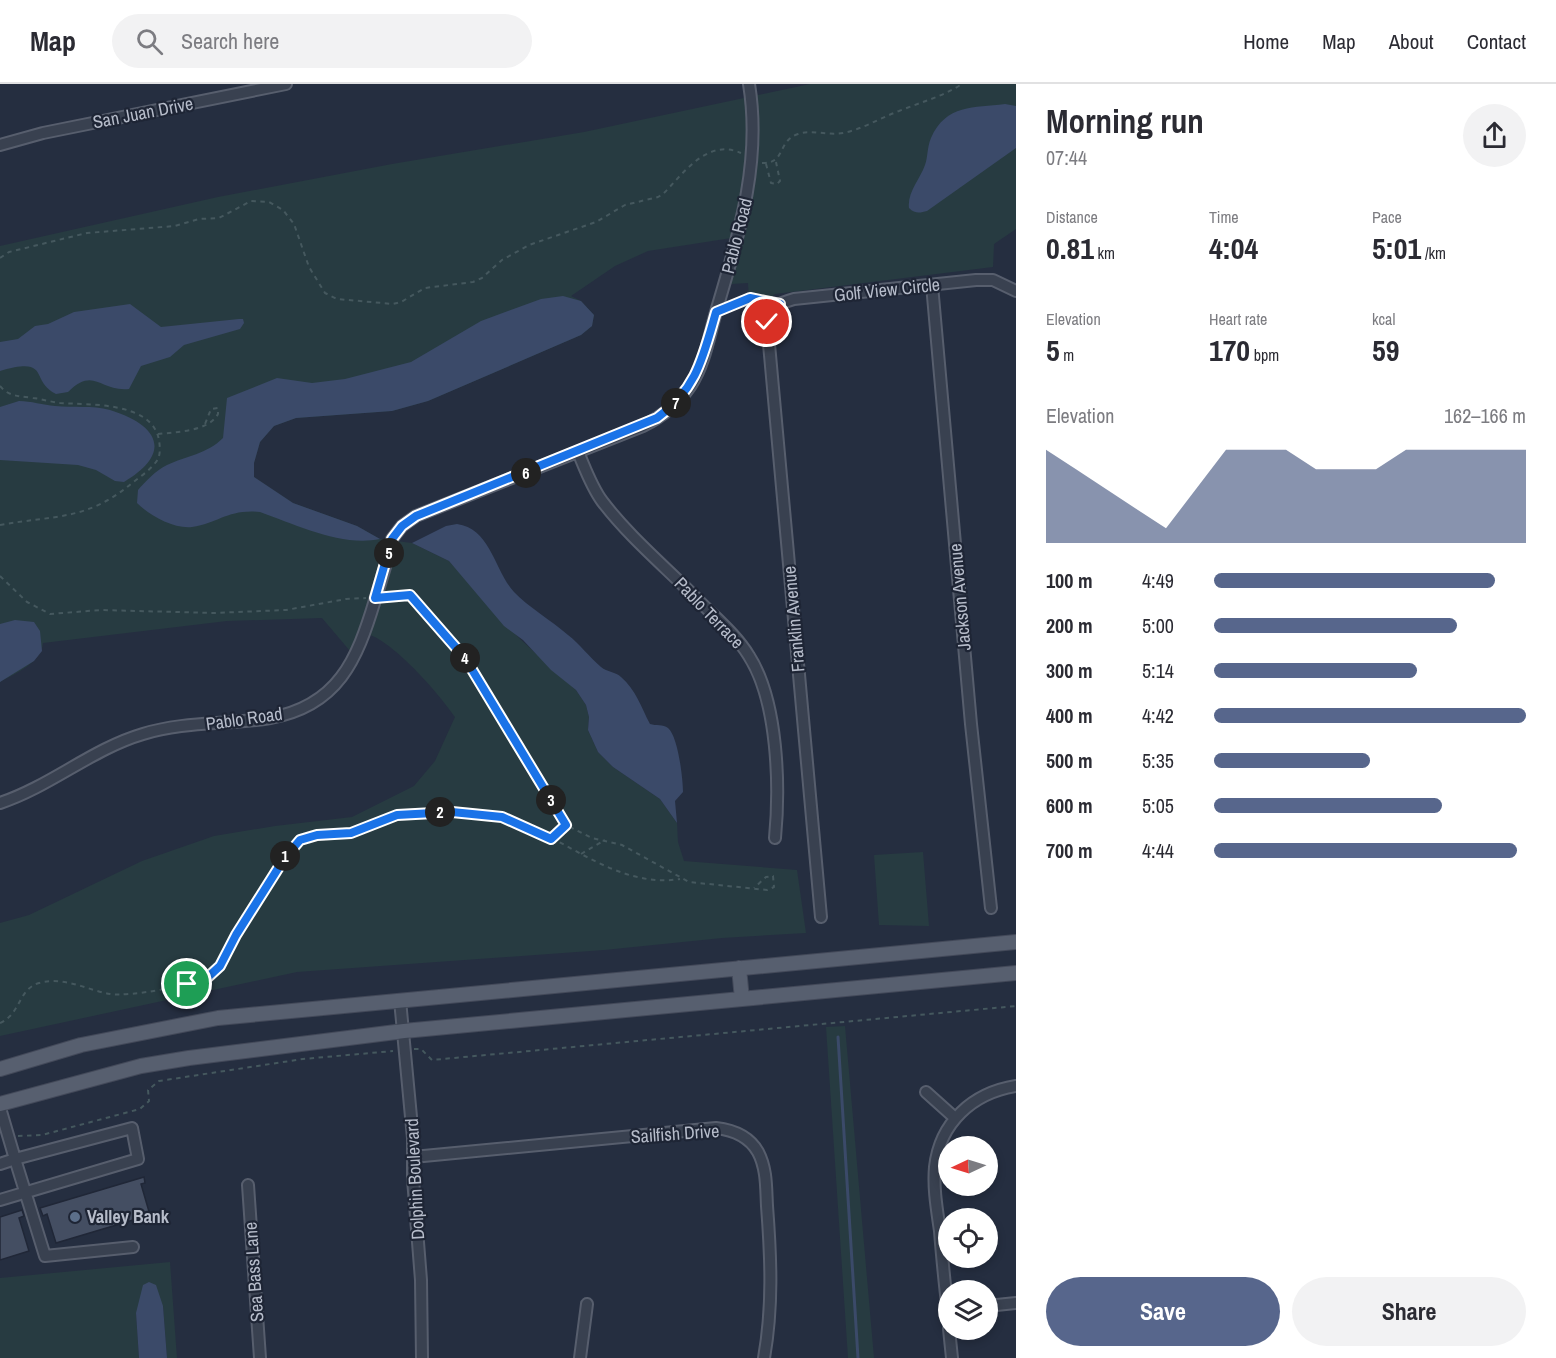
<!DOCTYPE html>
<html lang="en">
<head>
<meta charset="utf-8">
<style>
	:root { --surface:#fff; --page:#f2f2f3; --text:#2b2b33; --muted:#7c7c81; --line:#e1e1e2; --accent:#57668c }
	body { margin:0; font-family:"Archivo Narrow",sans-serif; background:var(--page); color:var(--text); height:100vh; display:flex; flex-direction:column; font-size:22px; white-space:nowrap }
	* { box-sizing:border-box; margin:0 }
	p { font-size:20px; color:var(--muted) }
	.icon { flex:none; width:33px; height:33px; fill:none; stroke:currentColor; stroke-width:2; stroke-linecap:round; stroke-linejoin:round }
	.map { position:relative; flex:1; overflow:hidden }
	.details { display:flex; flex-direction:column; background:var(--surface); width:540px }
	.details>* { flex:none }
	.needle { width:39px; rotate:266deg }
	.buttons { position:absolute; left:938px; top:1052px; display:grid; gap:12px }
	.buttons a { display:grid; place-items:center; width:60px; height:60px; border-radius:50%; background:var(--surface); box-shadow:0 3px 9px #0003; font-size:30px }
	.pin { position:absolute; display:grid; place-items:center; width:51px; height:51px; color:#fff; margin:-26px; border:3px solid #fff; border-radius:50%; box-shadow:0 2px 6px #0007 }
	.km { position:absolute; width:30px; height:30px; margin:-15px; border-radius:50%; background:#222; color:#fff; font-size:16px; line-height:30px; text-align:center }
	.round { display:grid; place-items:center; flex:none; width:63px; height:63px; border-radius:32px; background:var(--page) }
	.overview { display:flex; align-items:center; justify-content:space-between; height:102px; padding:0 30px }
	h1 { font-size:33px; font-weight:700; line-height:45px }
	.stats { display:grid; grid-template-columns:repeat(3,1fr); gap:9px; height:102px; padding:6px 30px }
	.stats div { display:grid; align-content:center }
	.stats b { font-size:30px; font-weight:700 }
	.stats small { font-size:16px; font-weight:400 }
	.stats p { font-size:16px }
	.chart { height:168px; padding:12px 30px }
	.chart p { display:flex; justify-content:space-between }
	.chart svg { width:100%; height:108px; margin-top:6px; fill:var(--accent); opacity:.7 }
	.action { display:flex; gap:12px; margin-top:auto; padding:12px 30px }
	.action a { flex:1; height:69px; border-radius:36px; background:var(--accent); color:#fff; font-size:24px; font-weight:700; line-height:69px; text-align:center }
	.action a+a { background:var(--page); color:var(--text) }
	ul { padding:0 30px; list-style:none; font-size:20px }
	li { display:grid; grid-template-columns:96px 72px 1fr; align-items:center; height:45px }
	li i { height:15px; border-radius:8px; background:var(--accent) }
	header { display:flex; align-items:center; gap:36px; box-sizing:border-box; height:84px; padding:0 30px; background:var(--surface); border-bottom:2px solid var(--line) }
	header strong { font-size:28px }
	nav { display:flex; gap:33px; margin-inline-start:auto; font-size:21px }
	.search { width:420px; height:54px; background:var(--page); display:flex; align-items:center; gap:15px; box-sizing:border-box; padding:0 21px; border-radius:33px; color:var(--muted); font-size:22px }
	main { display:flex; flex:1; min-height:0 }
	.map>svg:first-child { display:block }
	.green { fill:#273b41 }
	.water { fill:#3b4a69 }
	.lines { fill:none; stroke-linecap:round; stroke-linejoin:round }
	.stream { stroke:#3b4a69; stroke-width:3 }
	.building { fill:#444e62; stroke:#202737; stroke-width:1.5 }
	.minor-casing { stroke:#575e6d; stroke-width:14 }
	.major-casing { stroke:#434959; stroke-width:16 }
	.path { stroke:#45585e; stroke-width:2; stroke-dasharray:4.5 4.5; stroke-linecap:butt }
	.minor { stroke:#394150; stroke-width:10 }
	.major { stroke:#575f6f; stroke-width:14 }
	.route-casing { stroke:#fff; stroke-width:12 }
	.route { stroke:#1a73e8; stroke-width:8 }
	.service-dot { fill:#5c6f8a; stroke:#1e2535; stroke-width:2 }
	.labels { text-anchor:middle; stroke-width:4.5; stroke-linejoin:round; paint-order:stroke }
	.street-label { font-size:18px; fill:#b6bcca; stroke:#1e2535 }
	.poi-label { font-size:18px; font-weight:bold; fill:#b6bcca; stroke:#1e2535; text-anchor:start }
</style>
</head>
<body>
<header>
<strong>Map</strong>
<div class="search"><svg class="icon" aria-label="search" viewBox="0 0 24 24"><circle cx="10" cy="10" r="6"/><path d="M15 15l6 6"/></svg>Search here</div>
<nav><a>Home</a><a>Map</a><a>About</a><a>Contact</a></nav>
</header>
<main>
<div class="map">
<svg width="1016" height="1274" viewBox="0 0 1016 1274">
	<rect width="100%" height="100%" fill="#252e40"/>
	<path class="green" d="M810 0H1016V145L994 160 993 183 775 210 750 231 748 199 731 200 738 153 648 167 615 182 571 212 581 217 594 231 592 242 581 251 428 317 392 327 296 334 274 342 260 358 254 379V393L293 419 357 442 380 455 412 459 449 477 519 554 576 606 586 621 589 633 588 646 598 668 613 683 660 715 677 739 678 758 684 777 797 786 806 849 722 854 604 866 297 888 0 952V839L29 831 142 777 214 752 275 742 352 733 414 702 435 677 455 633C439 610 387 548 358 548L350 567 322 534 227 537 43 559C41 579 16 589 0 598V162L218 113 392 80 584 48Z
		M923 768 929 842 879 841 874 771Z
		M845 942 874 1274H848L826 943Z
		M170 1178 177 1274H167L163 1222 136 1229 139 1274H0V1194Z"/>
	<path class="water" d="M1005 20 1016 22V64L927 127C920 129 915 130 909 124 907 109 920 95 925 81 928 73 927 63 931 54 946 20 974 24 1005 20Z
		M563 212 581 217 594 231 592 242 581 251 428 317 392 327 296 334 274 342 260 358 254 379V393L293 419 357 442 380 455C341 463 297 441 260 428 228 425 219 439 192 443 174 445 150 432 137 419L138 406C145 398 156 386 167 381 186 372 207 370 223 354L227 314 277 294 312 299 345 295 411 278 481 237 541 215Z
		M130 220 161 243 239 235H243L244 239 240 245 184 261 170 273 141 282 129 305C99 308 95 282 68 308L56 310C29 297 52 272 0 287V258L18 255 35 242 48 240 74 228Z
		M19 317C31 317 43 321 55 322 73 324 92 321 110 326 159 341 173 369 124 398L115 397 96 386 78 381 0 376V323Z
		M457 440C491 445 494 486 514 508 527 522 552 537 568 551 580 560 589 573 601 583 607 588 616 588 621 593 636 606 641 623 650 640 656 642 663 640 668 644 678 652 683 695 683 708L675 717 677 739 660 715 613 683 598 668 588 646 589 633 586 621 576 606 551 586 523 556 504 542 449 477 412 459 446 442Z
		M15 536 34 538 40 547 42 567 34 577 0 598V540Z
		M149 1198 156 1201 163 1222 167 1274H139L136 1229 143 1201Z"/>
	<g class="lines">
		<path class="stream" d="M838 953 858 1274"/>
	</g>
	<path class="building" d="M144 1093 145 1099 141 1100 150 1131 56 1159 47 1130 43 1132 40 1124Z
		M22 1126 24 1132 19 1134 29 1167 0 1176V1133Z"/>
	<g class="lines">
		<defs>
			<path id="minor" d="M0 61 43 49 286 0
				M932 201 971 640 991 824
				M578 368C585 384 591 402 602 417 630 454 668 485 700 518 717 535 737 552 749 572 778 617 780 702 775 754
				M0 719C51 702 92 665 143 650 184 637 228 641 270 634 338 622 357 576 375 516 381 496 388 476 392 455L402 442 416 432 643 342C663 332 679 319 691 301 705 279 709 252 716 228 738 153 762 79 749 0
				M821 833 767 238C770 222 780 219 794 215L976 196H993L1016 207
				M400 916 413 1054V1095L421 1196 422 1274
				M926 1008 955 1034
				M0 1024 15 1075 132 1044 138 1075 0 1116
				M413 1073 716 1044C733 1046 749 1052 758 1068 767 1085 766 1104 767 1122 771 1174 773 1223 764 1274
				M0 1080 15 1075 45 1172 133 1163
				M248 1101 260 1274
				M987 1222 1016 1219
				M948 1229C945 1202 942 1174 940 1147 937 1126 933 1104 935 1083 940 1038 973 1009 1016 1002
				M949 1245 952 1274
				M580 1274 587 1220"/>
			<path id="major" d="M739 884 742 915
				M0 985 81 961 218 934 1016 858
				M0 1020 141 982 189 974 404 947 1016 889"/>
		</defs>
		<use href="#minor" class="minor-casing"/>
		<use href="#major" class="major-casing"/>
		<path class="path" d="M762 79C786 80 777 57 798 50 812 45 828 52 843 49 863 45 880 34 899 27 921 18 942 13 962 0
			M766 80 771 99 777 100 780 97 776 78
			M0 174 9 168 87 149 175 142 199 135 219 134 251 117 269 118 283 126 294 140 309 183 325 209 337 215 393 220 401 218 425 204 473 198 482 194 502 176 529 161 596 138 625 121 658 113 663 110C684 89 707 54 741 69
			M728 223 750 214 765 217
			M0 302C9 313 20 312 33 314 42 315 51 318 60 319 88 321 152 317 159 356 160 363 161 372 156 378 150 386 140 393 132 399 87 437 54 431 0 441
			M158 350C175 348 208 348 218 330V324L211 325 205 340
			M0 492 27 518 50 530 101 526 214 529 286 526 346 515 366 514
			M387 514 410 511 465 574 566 741 592 754 622 761 689 798 767 806 774 803 773 792 766 793 754 804
			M551 755 566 741
			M581 770 605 756
			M0 939C21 930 18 905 39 899 64 892 87 906 110 910 128 913 192 902 208 893 224 884 229 863 238 848 249 829 285 763 302 755 319 748 339 752 356 747 384 739 395 730 426 729 454 727 485 726 511 735 565 754 618 805 680 795
			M414 965H421L432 976 1016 922
			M18 1052 42 1051 140 1025 149 1017 148 1006 159 997 303 975 393 967"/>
		<use href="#minor" class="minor"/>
		<use href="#major" class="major"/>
	</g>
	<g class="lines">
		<defs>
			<path id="route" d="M187 900 208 893 220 882 236 851 284 775 300 756 317 751 351 749 397 731 452 728 502 733 551 755 566 741 465 574 410 511 375 514 392 455 402 442 416 432 657 334C697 305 703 273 716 228L750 214 780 220 769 229 767 238"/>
		</defs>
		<use href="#route" class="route-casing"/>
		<use href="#route" class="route"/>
	</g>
	<circle class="service-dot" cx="75" cy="1133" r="6"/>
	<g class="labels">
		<g class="street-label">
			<text transform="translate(143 29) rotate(-11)" y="6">San Juan Drive</text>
			<text transform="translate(737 152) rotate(-76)" y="6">Pablo Road</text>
			<text transform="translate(887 206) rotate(-6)" y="6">Golf View Circle</text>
			<text transform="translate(960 513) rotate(-95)" y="6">Jackson Avenue</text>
			<text transform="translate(709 529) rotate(46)" y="6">Pablo Terrace</text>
			<text transform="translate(794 535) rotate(-95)" y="6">Franklin Avenue</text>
			<text transform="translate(244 635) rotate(-8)" y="6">Pablo Road</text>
			<text transform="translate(675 1050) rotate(-4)" y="6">Sailfish Drive</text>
			<text transform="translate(415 1095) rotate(-93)" y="6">Dolphin Boulevard</text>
			<text transform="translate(254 1188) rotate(-94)" y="6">Sea Bass Lane</text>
		</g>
		<g class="poi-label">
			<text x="87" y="1139">Valley Bank</text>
		</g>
	</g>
</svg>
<div class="buttons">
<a><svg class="needle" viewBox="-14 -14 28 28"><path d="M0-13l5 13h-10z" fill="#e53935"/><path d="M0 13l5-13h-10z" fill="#7c7c81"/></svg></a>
<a><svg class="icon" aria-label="locate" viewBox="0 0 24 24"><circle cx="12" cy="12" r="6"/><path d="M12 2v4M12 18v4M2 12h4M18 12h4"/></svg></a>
<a><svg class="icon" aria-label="layers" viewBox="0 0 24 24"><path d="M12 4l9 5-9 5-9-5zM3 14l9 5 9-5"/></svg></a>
</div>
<div class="pin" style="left:187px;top:900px;background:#1e9e55"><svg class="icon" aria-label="arrive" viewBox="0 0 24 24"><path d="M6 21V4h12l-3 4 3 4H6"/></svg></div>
<div class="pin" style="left:767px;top:238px;background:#d93025"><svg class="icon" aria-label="check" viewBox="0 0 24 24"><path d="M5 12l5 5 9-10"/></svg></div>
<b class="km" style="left:285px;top:772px">1</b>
<b class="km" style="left:440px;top:728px">2</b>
<b class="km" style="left:551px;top:716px">3</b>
<b class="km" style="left:465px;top:574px">4</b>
<b class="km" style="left:389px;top:469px">5</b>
<b class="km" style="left:526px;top:389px">6</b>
<b class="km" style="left:676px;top:319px">7</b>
</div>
<section class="details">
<div class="overview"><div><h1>Morning run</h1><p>07:44</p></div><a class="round"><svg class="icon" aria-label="share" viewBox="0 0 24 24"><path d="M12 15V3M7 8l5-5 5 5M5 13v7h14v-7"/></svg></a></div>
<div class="stats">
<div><p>Distance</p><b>0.81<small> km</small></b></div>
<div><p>Time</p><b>4:04</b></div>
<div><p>Pace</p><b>5:01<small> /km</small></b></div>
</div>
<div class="stats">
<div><p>Elevation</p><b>5<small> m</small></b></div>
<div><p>Heart rate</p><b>170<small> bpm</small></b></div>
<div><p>kcal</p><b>59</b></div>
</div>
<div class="chart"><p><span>Elevation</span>162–166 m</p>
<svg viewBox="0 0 160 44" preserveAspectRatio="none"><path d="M0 44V6L10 14L20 22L30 30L40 38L50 22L60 6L70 6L80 6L90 14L100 14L110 14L120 6L130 6L140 6L150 6L160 6V44z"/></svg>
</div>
<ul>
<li><b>100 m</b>4:49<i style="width:90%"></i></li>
<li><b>200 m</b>5:00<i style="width:78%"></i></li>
<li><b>300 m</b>5:14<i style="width:65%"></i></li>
<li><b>400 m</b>4:42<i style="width:100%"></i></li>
<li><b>500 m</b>5:35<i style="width:50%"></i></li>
<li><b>600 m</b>5:05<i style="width:73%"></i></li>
<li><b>700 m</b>4:44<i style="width:97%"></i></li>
</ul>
<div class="action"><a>Save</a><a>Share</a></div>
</section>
</main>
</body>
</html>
